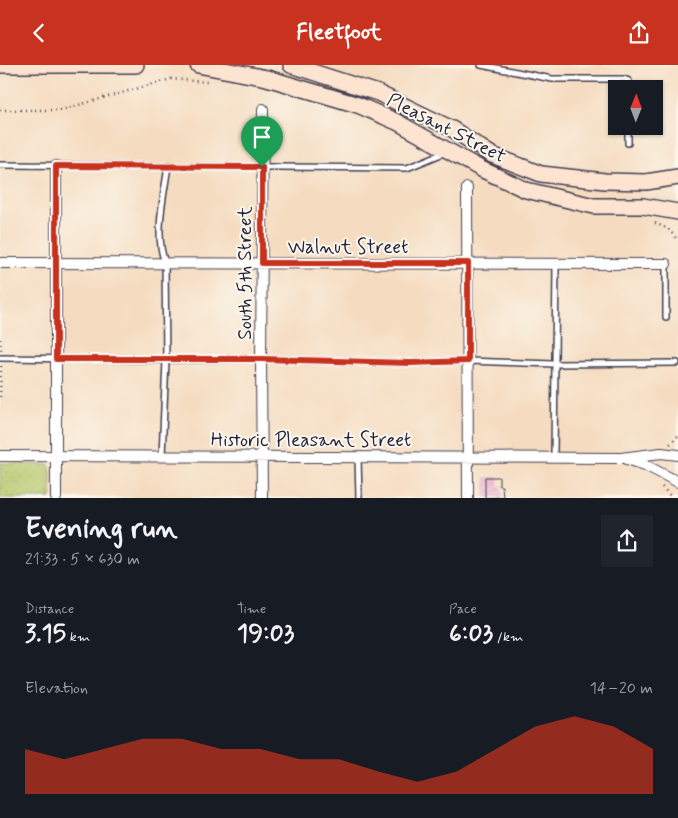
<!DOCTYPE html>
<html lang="en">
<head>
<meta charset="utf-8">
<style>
	:root { --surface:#171b24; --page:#20242c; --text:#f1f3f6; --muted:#9ea1a6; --accent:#c8321e }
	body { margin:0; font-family:Mynerve,sans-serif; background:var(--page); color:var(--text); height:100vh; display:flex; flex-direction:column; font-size:19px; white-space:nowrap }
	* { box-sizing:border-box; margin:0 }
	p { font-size:16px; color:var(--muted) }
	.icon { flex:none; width:28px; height:28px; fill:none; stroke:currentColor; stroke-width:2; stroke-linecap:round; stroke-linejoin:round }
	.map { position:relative; height:433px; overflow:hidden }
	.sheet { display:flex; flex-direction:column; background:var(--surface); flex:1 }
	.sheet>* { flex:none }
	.needle { width:32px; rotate:1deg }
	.fabs { position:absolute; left:608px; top:15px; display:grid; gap:10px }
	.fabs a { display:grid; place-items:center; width:55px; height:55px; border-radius:0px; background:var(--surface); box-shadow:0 1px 4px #0004; font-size:25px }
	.pin { position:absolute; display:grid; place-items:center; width:42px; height:42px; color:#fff; margin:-51px -21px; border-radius:50% 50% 50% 0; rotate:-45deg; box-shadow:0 0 5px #0007 }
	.pin .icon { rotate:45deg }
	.round { display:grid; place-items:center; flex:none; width:52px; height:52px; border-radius:0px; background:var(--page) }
	.summary { display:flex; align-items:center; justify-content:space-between; height:85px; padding:0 25px }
	h1 { font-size:28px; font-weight:800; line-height:38px }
	.stats { display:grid; grid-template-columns:repeat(3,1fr); gap:8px; height:85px; padding:5px 25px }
	.stats div { display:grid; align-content:center }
	.stats b { font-size:25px; font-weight:800 }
	.stats small { font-size:14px; font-weight:400 }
	.stats p { font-size:14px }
	.chart { height:140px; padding:10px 25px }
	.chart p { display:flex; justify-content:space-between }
	.chart svg { width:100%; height:90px; margin-top:5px; fill:var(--accent); opacity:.7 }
	header { display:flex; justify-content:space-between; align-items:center; height:65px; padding:0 25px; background:var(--accent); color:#fff; font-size:22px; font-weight:800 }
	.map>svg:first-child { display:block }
	.park { fill:url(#park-dots); stroke:#6c7452 }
	.building { fill:url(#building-hatch) }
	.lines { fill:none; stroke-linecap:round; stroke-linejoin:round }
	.lane-casing { stroke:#423e4f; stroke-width:8 }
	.street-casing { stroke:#423e4f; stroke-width:12 }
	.secondary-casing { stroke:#423e4f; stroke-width:18 }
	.path { stroke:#423e4f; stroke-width:2.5; stroke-dasharray:1 4; stroke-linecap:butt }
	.lane { stroke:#fff; stroke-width:5 }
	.street { stroke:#fff; stroke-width:10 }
	.secondary { stroke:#fde4d1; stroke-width:15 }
	.route-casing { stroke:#fff; stroke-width:10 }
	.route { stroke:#c8321e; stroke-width:6 }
	.labels { text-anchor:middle; stroke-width:4; stroke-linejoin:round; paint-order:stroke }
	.street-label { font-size:19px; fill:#22223b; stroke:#fbf7ec }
</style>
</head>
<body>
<header><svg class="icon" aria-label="back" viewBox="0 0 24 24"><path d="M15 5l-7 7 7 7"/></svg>Fleetfoot<svg class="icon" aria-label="share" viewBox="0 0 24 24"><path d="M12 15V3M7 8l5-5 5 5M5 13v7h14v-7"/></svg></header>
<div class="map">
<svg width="678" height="433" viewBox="0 0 678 433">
	<defs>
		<pattern id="park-dots" width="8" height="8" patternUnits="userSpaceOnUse" patternTransform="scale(1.25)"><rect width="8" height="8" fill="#b5c668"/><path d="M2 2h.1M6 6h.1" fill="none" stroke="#9baa5b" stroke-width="1.8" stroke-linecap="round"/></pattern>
		<pattern id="building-hatch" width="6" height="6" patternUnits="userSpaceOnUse" patternTransform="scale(1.25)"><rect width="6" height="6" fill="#eaa7ca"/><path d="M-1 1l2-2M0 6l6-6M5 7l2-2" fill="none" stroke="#c88fae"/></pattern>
	</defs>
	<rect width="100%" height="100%" fill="#fbf7ec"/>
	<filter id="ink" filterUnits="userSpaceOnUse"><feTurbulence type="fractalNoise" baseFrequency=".02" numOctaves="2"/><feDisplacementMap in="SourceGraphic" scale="10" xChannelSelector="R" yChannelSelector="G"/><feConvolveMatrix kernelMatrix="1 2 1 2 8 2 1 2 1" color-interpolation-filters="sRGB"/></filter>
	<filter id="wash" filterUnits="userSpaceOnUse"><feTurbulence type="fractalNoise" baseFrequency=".0096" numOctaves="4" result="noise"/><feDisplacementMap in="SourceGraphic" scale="20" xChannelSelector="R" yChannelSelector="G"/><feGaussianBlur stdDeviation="1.12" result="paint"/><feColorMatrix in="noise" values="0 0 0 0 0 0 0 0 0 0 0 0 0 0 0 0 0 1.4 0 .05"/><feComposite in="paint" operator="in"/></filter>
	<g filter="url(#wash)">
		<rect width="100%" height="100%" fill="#f5dbbf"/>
		<path class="park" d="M0 398 49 400 51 406V433H0Z"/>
		<g id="blocks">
			<path class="building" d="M485 412H499V421H502L503 432 485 433Z"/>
		</g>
	</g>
	<g filter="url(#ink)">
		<use href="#blocks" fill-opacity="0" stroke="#423e4f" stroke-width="1"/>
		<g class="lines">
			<defs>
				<path id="lane" d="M481 0 552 14H624L629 16V24
					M628 78V61
					M0 100 407 103 446 87
					M666 199V252
					M0 293 166 295 261 294 411 298 468 296 554 299 677 298
					M162 391 166 295 165 198C154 169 164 131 168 101
					M358 392 359 433
					M554 392 556 199"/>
				<path id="street" d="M56 101V433
					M467 123 468 433
					M0 198 666 199
					M0 391 621 393 661 388 678 390
					M627 394 645 400 678 417
					M262 433 261 294 263 44"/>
				<path id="secondary" d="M0 0H136
					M198 0 267 13 358 40 397 57 481 104 526 125 594 141H643L678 147
					M291 0 378 28 452 64 492 90 541 109 605 116 646 117 678 112"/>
			</defs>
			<use href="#lane" class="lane-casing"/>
			<use href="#street" class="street-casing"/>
			<use href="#secondary" class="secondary-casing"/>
			<path class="path" d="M0 45H61L171 14 207 17
				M655 158 668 164 678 175
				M0 274 1 285
				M0 332 1 301
				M670 379 678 371
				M662 422 672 433"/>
			<use href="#lane" class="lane"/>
			<use href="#street" class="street"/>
			<use href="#secondary" class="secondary"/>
		</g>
	</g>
	<g class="lines" filter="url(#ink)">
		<defs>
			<path id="route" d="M56 101 262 102V198H468V296L410 298 261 294H56Z"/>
		</defs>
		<use href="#route" class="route-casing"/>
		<use href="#route" class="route"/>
	</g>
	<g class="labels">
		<g class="street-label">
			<text transform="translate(447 62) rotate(27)" y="7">Pleasant Street</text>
			<text x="348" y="188">Walnut Street</text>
			<text transform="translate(244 208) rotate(-90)" y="7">South 5th Street</text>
			<text x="311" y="381">Historic Pleasant Street</text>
		</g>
	</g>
</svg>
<div class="fabs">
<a><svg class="needle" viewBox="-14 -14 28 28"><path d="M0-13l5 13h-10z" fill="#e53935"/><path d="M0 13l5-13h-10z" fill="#9ea1a6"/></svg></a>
</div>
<div class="pin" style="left:262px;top:102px;background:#1e9e55"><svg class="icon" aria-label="arrive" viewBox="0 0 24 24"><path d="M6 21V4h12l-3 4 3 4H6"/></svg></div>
</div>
<section class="sheet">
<div class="summary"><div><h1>Evening run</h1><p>21:33 · 5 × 630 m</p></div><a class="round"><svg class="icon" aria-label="share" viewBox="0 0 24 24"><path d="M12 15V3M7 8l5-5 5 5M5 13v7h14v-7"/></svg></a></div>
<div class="stats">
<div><p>Distance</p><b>3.15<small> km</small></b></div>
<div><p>Time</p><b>19:03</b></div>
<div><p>Pace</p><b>6:03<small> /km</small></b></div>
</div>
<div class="chart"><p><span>Elevation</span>14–20 m</p>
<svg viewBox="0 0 160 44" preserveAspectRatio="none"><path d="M0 44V22L10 27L20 22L30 17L40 17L50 22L60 22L70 27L80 27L90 33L100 38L110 33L120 22L130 11L140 6L150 11L160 22V44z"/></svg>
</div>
</section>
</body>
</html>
